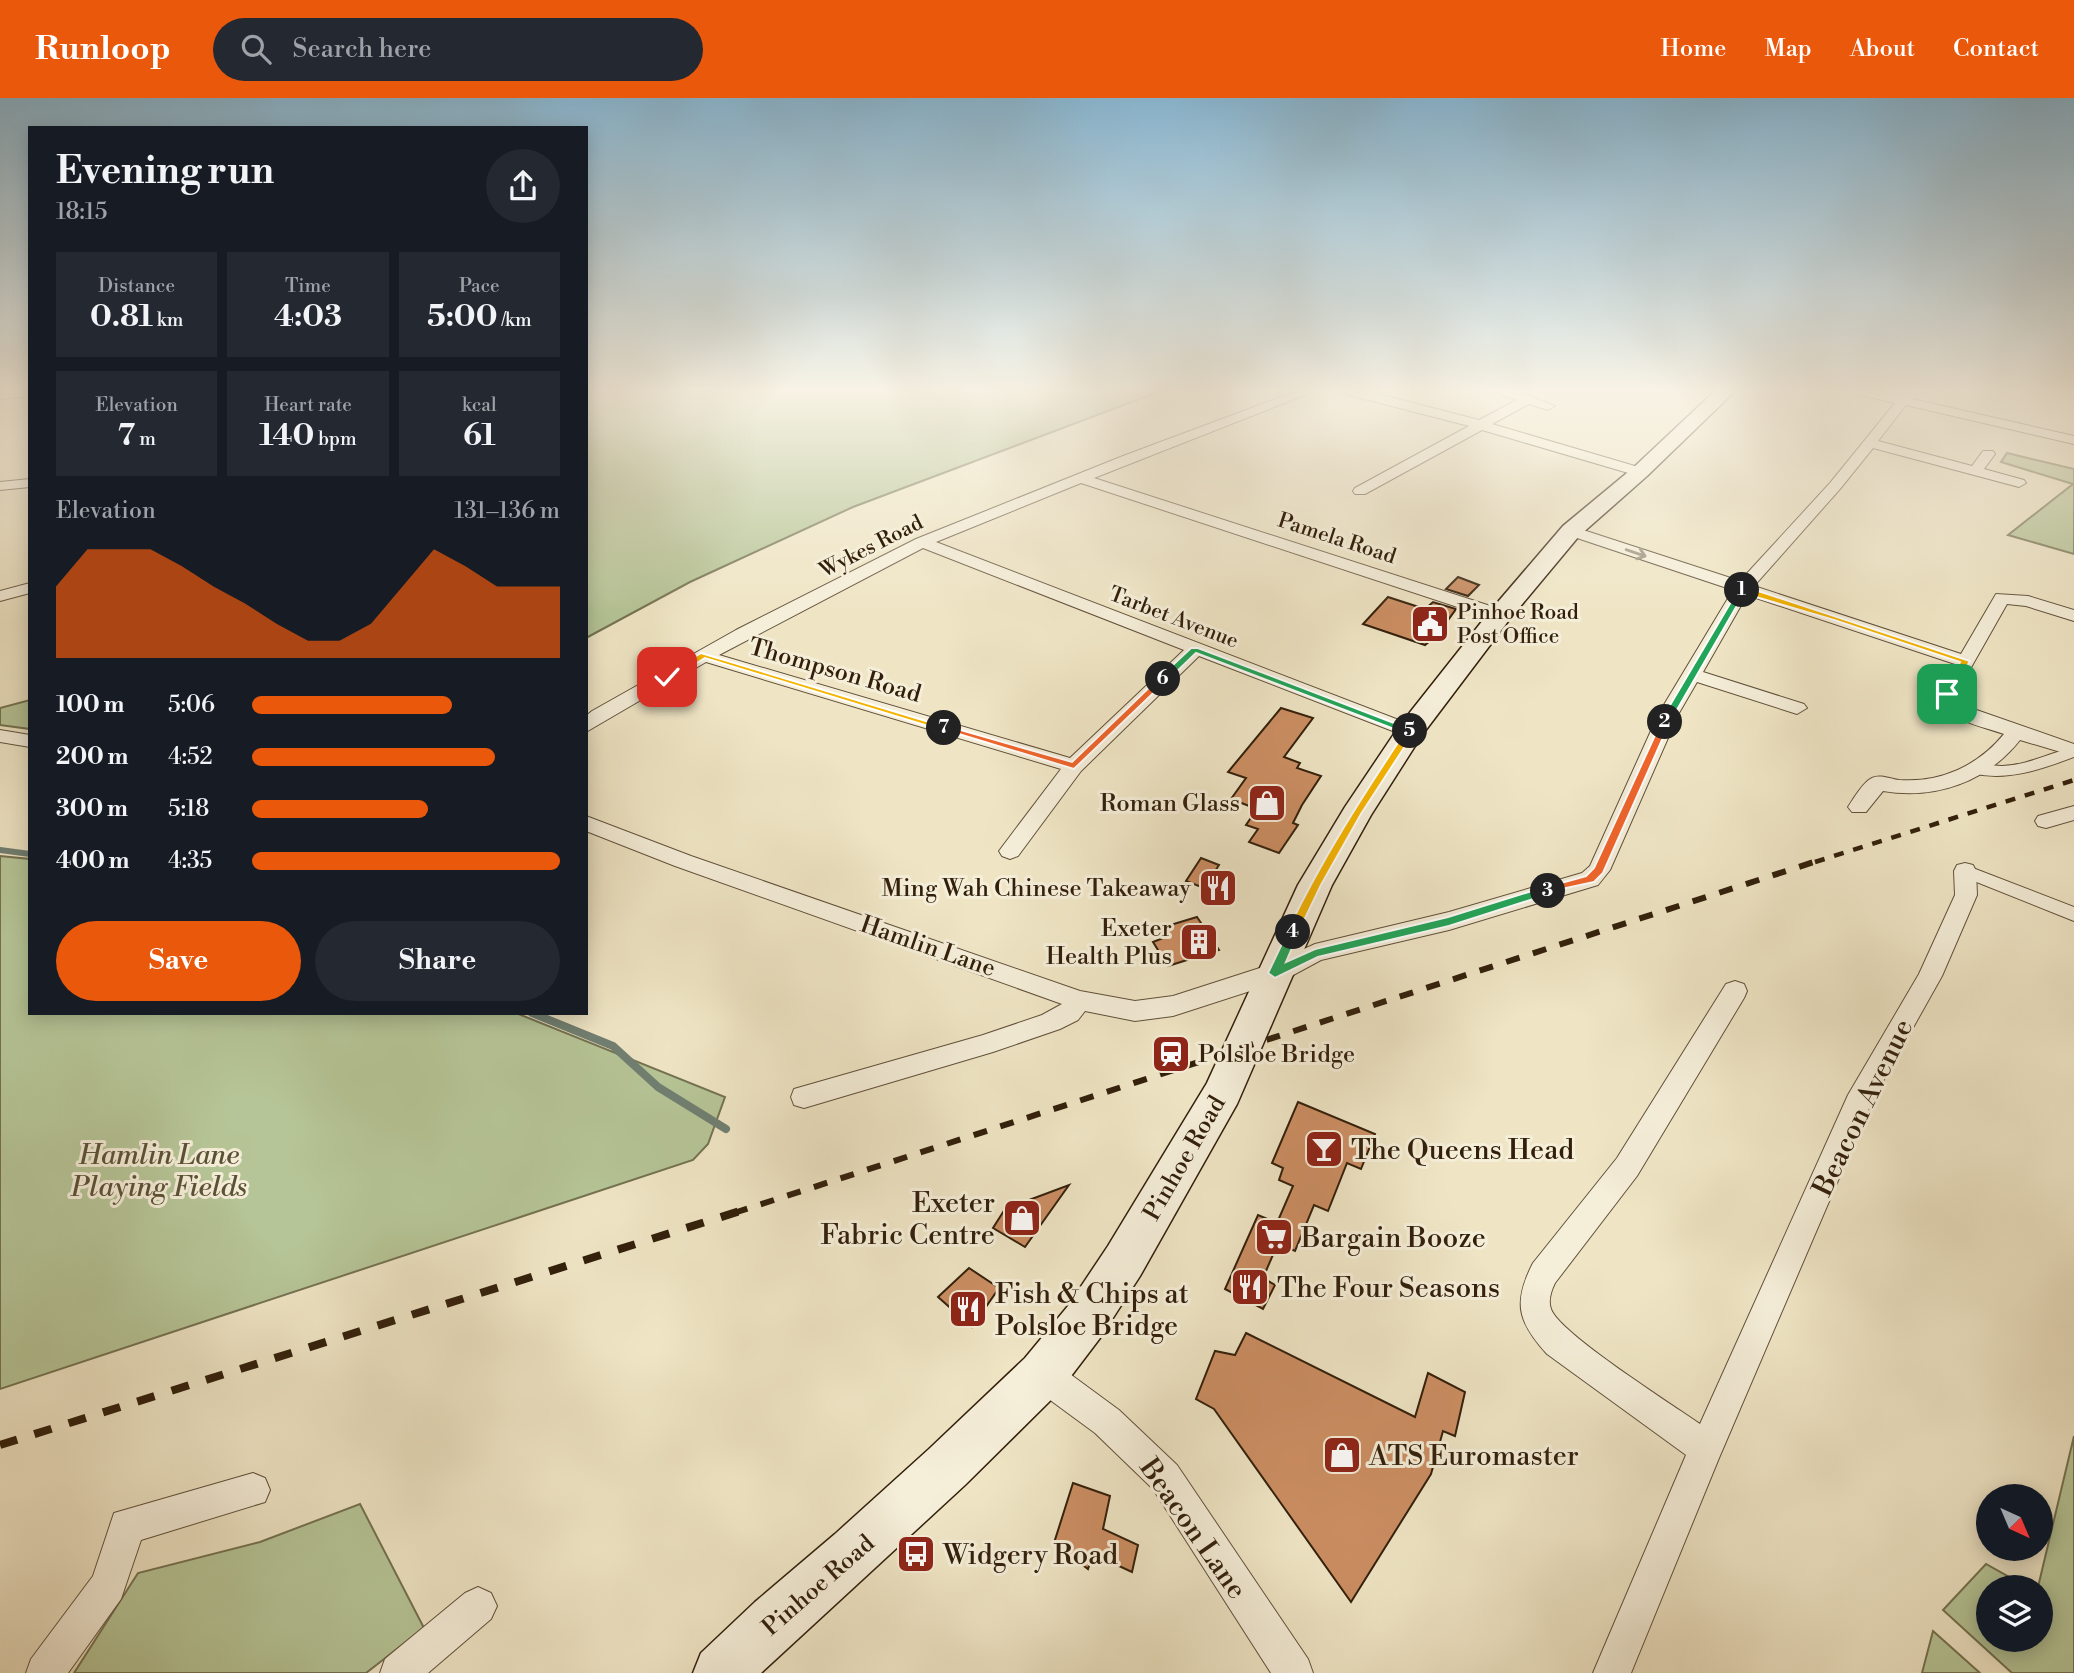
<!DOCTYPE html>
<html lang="en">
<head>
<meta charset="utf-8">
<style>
	:root { --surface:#171b24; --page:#242831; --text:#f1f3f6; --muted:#9ea1a6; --accent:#ea580c }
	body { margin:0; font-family:"Libre Bodoni",serif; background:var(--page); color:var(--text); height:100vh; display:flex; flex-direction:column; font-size:26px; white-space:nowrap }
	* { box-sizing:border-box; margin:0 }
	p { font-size:23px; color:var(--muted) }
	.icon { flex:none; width:38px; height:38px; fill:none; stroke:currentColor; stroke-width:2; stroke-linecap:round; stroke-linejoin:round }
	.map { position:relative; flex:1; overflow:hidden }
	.side { position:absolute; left:28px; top:28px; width:560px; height:889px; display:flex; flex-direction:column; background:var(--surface); border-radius:0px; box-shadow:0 4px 18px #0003 }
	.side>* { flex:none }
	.needle { width:46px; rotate:136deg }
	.controls { position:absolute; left:1976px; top:1386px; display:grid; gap:14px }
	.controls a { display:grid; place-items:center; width:77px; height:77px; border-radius:50%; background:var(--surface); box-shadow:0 4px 18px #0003; font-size:35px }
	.pin { position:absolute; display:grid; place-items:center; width:60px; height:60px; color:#fff; margin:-30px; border-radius:14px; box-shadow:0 4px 10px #0006 }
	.km { position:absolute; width:35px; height:35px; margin:-18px; border-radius:50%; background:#222; color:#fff; font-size:19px; line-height:35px; text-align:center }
	.round { display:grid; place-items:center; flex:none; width:74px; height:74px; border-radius:37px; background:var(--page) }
	.headline { display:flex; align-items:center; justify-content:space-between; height:119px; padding:0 28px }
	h1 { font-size:38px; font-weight:700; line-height:52px }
	.figures { display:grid; grid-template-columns:repeat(3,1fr); gap:10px; height:119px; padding:7px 28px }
	.figures div { display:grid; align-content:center; border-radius:0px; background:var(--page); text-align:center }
	.figures b { font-size:30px; font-weight:700 }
	.figures small { font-size:19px; font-weight:400 }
	.figures p { font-size:19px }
	.chart { height:196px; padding:14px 28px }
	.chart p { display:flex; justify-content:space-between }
	.chart svg { width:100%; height:126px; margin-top:7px; fill:var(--accent); opacity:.7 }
	.action { display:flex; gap:14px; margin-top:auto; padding:14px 28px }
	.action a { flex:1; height:80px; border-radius:42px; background:var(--accent); color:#fff; font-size:28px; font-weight:700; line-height:80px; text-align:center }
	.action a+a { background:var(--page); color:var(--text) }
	ul { padding:0 28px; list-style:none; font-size:23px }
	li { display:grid; grid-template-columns:112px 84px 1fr; align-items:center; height:52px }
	li i { height:18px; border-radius:9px; background:var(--accent) }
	header { display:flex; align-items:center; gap:42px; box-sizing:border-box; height:98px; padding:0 35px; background:var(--accent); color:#fff }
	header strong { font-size:33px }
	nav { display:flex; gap:38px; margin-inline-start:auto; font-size:24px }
	.search { width:490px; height:63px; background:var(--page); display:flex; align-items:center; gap:18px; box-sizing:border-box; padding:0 24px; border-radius:38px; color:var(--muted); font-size:26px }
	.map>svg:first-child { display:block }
	.green { fill:#b6c597; stroke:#747251; stroke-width:2 }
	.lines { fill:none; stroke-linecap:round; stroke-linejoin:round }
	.stream-far1 { stroke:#707f72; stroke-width:6 }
	.stream { stroke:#707f72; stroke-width:8 }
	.building { fill:#cc8e63; stroke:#321f0b; stroke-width:2 }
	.pedestrian-casing { stroke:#61503a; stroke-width:2 }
	.minor-casing { stroke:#61503a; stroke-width:2 }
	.secondary-casing { stroke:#321f0b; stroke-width:3 }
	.pedestrian { fill:#f5eed9; fill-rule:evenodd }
	.minor { fill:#f5eed9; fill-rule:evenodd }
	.secondary { fill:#f5eed9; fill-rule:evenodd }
	.rail-far2 { stroke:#321f0b; stroke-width:4.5; stroke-dasharray:10 10; stroke-linecap:butt }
	.rail-far1 { stroke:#321f0b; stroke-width:6; stroke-dasharray:14 14; stroke-linecap:butt }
	.rail { stroke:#321f0b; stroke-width:8; stroke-dasharray:18 18; stroke-linecap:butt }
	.oneway { stroke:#9d917c }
	.split-1 { fill:#f5b400; stroke:#fff; stroke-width:2 }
	.split-2 { fill:#22a559; stroke:#fff; stroke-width:2 }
	.split-3 { fill:#f0652b; stroke:#fff; stroke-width:2 }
	.split-4 { fill:#22a559; stroke:#fff; stroke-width:2 }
	.split-5 { fill:#f5b400; stroke:#fff; stroke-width:2 }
	.split-6 { fill:#22a559; stroke:#fff; stroke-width:2 }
	.split-7 { fill:#f0652b; stroke:#fff; stroke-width:2 }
	.split-8 { fill:#f5b400; stroke:#fff; stroke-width:2 }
	.labels { text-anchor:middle; stroke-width:6; stroke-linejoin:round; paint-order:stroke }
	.far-street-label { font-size:21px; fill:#321f0b; stroke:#f5eed9 }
	.far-poi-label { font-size:21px; fill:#321f0b; stroke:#f5eed9; text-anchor:start }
	.street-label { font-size:24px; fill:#321f0b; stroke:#f5eed9 }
	.poi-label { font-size:24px; fill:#321f0b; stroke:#f5eed9; text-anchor:end }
	.near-street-label { font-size:28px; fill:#321f0b; stroke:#f5eed9 }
	.near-poi-label { font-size:28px; fill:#321f0b; stroke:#f5eed9; text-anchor:start }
	.near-park-label { font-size:28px; font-style:italic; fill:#5a5135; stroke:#f5eed9 }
</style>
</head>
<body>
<header>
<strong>Runloop</strong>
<div class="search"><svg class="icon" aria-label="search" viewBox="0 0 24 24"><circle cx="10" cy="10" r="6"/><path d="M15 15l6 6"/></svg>Search here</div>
<nav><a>Home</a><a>Map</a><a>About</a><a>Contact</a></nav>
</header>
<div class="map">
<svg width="2074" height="1575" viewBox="0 0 2074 1575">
	<rect width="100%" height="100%" fill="#efe5c5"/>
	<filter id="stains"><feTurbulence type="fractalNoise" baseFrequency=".00286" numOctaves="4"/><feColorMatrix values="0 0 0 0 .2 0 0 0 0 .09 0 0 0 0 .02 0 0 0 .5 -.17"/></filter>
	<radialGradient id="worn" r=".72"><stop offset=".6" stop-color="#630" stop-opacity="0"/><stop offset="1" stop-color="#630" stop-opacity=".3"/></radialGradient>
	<path class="green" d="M586 293H1161L853 409 690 484 586 540Z
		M2007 355 2074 371V456L2008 437 2073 386 2001 364Z
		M30 602V631L0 627V610Z
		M0 758 30 761V915H516L725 999 708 1046 693 1062 0 1291Z
		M2074 1338V1575H2012L1943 1512 1986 1466 2027 1489H1988V1542H2040V1489H2038Z
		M360 1406 424 1530 366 1575H74L138 1475 260 1444Z
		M1933 1533 1980 1575H1922Z"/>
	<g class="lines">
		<path class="stream-far1" d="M0 752 30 756"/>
		<path class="stream" d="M532 915 613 948 658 989 726 1031"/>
	</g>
	<path class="building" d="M1458 479 1479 487 1468 498 1446 491Z
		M1388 499 1425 511 1433 504 1456 511 1438 536 1425 547 1363 526Z
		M1281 610 1313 620 1284 659 1300 665 1297 670 1321 678 1302 707 1293 725 1298 727 1279 755 1249 744 1258 731 1246 727 1257 711 1231 701 1246 680 1228 674Z
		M1201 760 1219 767 1204 790 1186 783Z
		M1197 819 1219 852 1168 868 1153 844 1163 840 1157 831Z
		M1298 1004 1375 1036 1361 1071 1347 1065 1328 1113 1314 1107 1295 1153 1278 1145 1263 1180 1275 1187 1263 1211 1225 1191 1258 1117 1277 1125 1293 1088 1279 1082 1283 1070 1272 1065Z
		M1069 1087 1025 1149 993 1130 1005 1111Z
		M969 1170 999 1190 972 1229 938 1199Z
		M1246 1235 1415 1319 1428 1275 1465 1294 1455 1338 1443 1333 1431 1376 1351 1504 1214 1311 1196 1301 1215 1253 1235 1257Z
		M1073 1385 1110 1398 1103 1431 1138 1447 1132 1474 1093 1456 1088 1471 1054 1445Z"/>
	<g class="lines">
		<defs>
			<path id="pedestrian" d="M2074 649V659C2042 671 2007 684 1972 675L1970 671C1978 663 1991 668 2002 668 2028 667 2050 655 2074 649Z
				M1965 767 2074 809V823L1959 777 1956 773 1959 769Z"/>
			<path id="minor" d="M0 293H30V298L0 301Z
				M1297 293H1315L1094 380 1506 513 1509 517 1506 521H1494L1081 385 936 444 1417 629 1420 633 1417 637H1403L1199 558 1081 673 1018 758 1010 761 1002 758 999 753 1061 671 706 564 586 634V618L592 613 736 532 916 441 1123 358ZM923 450 1184 552 1070 660 719 557Z
				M1344 293H1366L1479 322 1517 302 1501 297 1500 293H1516L1555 308 1548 312 1529 306 1492 326 1645 371 1647 374 1640 378 1635 377 1482 332 1365 396H1355L1353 393 1355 390 1469 328 1345 296Z
				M1856 293H1879L1900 298 1904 293H1917L1912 301 2074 338V346L1906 307 1878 343 1972 368 1983 353H1993L1995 356 1984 371 2024 382 2026 385 2019 389 1873 350 1840 391 1754 488 1961 556 1996 496 2028 498 2074 512V523L2026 508 2007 506 1956 596 1958 603 1965 608 2074 646V658L2020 642C1987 684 1935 702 1883 693L1866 714H1852L1848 709C1854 700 1863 684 1872 680 1880 676 1891 681 1899 682 1940 685 1978 668 2004 636 1982 628 1942 622 1938 596L1955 566 1747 497 1703 574 1804 606 1807 610 1797 616 1697 584 1679 615 1610 772 1598 787 1449 832 1321 862 1284 882 1173 918 1135 923 1085 913 1078 922 1060 931 993 954 804 1010 794 1007 791 999 794 991 983 937 1042 917 1062 906 675 768 586 733V718L691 758 1080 893 1135 903 1173 898 1266 868 1315 846 1449 814 1582 775 1590 768 1659 615 1733 492 1565 436 1563 433 1565 430H1577L1740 483 1830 385 1895 305 1857 296Z
				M30 381V389L0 392V384Z
				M30 485V495L0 503V493Z
				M0 632 30 637V649L0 644Z
				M2074 708V722L2046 730 2038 728 2035 723 2038 718Z
				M1965 765 1973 767 1976 773 1977 797 1942 878 1873 1001 1719 1360 1631 1575H1593L1686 1357 1547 1256C1517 1223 1513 1204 1533 1165L1617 1060 1726 886 1735 883 1744 886 1747 893 1744 900 1637 1078 1555 1185C1551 1193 1548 1203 1551 1211 1559 1235 1673 1307 1700 1326L1848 997 1919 876 1955 797 1954 773 1957 767Z
				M1042 1261 1070 1276 1119 1312 1177 1367 1308 1561 1313 1575H1271L1153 1391 1095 1335 1031 1288 1026 1277 1031 1266Z
				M253 1375 265 1380 270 1392 265 1404 141 1442 121 1501 68 1575H26L31 1561 93 1478 114 1415Z
				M478 1489 491 1495 497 1508 491 1521 428 1575H380L385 1561 465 1495Z"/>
			<path id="secondary" d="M1715 293H1735L1647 378 1579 438 1509 522 1422 637 1371 717 1332 787 1237 1006 1140 1178 1100 1240 1059 1294 965 1387 761 1575H693L701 1555 755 1504 835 1436 929 1351 1025 1260 1068 1208 1108 1148 1207 985 1298 787 1345 709 1400 627 1491 512 1563 428 1633 370Z"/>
		</defs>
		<use href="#pedestrian" class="pedestrian-casing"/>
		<use href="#minor" class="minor-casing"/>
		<use href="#secondary" class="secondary-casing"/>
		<use href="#pedestrian" class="pedestrian"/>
		<use href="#minor" class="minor"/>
		<use href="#secondary" class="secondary"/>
		<path class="rail-far2" d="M1815 764 2074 682"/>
		<path class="rail-far1" d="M734 1115 1820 762"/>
		<path class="rail" d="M0 1347 740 1113"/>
	</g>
	<defs><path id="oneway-shaft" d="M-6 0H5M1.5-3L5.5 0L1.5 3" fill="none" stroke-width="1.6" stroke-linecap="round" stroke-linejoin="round" transform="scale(1.75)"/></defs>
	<use class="oneway" href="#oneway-shaft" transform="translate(1636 455) rotate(19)"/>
	<linearGradient id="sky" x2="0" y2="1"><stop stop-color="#89b8d4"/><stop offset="0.57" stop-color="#f8f3e5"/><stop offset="1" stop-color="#f8f3e5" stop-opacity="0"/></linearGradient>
	<rect width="2074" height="513" fill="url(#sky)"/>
	<path class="split-1" d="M1743 488 1970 563 1950 598H1943L1942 596 1960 564 1834 522 1739 494V490Z"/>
	<path class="split-2" d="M1742 490 1746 492 1670 624 1662 626 1660 624 1738 492Z"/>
	<path class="split-3" d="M1662 622 1670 624 1603 775 1594 784 1543 795V790L1586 778 1594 770Z"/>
	<path class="split-4" d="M1548 788 1552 790V795L1449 828 1318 859 1275 880 1268 875 1289 831 1293 830 1299 834 1286 864 1315 851 1448 819Z"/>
	<path class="split-5" d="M1407 631 1415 633 1361 716 1321 787 1297 837H1289L1287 834C1321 762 1363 697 1407 631Z"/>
	<path class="split-6" d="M1191 550H1198L1415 633 1407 636 1196 555 1167 583H1160V579Z"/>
	<path class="split-7" d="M1160 579 1168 581 1074 671 939 630 947 628 1072 664Z"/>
	<path class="split-8" d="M701 555 721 561 949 630 941 632 705 560 670 581 662 579Z"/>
	<defs>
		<symbol id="civic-square" viewBox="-11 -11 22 22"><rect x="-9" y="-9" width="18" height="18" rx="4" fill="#8f2418" stroke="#f5eed9"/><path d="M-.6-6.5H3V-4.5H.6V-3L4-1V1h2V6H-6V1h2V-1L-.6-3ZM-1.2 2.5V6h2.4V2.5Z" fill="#fff"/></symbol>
		<symbol id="shop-square" viewBox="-11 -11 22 22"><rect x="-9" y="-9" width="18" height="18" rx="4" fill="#8f2418" stroke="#f5eed9"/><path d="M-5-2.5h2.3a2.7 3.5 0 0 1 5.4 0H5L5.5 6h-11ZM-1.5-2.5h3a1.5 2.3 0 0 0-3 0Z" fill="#fff"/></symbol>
		<symbol id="restaurant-square" viewBox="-11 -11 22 22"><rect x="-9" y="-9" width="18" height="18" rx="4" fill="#8f2418" stroke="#f5eed9"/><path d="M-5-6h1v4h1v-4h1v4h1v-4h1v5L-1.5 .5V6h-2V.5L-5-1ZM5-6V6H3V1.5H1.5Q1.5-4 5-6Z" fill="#fff"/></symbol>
		<symbol id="building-square" viewBox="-11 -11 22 22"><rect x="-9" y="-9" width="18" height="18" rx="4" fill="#8f2418" stroke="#f5eed9"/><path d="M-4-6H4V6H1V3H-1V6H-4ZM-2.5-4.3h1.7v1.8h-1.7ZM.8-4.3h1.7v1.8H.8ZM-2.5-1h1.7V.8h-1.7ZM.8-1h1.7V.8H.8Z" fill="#fff"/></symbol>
		<symbol id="station-square" viewBox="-11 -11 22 22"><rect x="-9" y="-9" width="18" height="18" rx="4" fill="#8f2418" stroke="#f5eed9"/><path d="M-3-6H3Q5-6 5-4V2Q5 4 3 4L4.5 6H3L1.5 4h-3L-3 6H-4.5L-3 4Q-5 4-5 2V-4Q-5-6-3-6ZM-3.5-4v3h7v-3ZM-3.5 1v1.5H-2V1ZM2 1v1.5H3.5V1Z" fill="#fff"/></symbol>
		<symbol id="bar-square" viewBox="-11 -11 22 22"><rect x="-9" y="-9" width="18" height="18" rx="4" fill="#8f2418" stroke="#f5eed9"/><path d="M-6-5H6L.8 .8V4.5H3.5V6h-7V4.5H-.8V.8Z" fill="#fff"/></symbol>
		<symbol id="supermarket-square" viewBox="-11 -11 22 22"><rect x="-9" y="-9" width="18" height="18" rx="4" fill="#8f2418" stroke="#f5eed9"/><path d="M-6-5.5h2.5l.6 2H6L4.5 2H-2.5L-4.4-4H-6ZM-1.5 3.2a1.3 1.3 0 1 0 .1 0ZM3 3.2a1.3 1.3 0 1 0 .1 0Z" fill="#fff"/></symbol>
		<symbol id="bus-square" viewBox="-11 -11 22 22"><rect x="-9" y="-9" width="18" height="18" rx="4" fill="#8f2418" stroke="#f5eed9"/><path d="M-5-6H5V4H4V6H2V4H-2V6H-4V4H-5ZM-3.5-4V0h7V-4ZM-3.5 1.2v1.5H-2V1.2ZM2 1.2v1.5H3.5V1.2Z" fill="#fff"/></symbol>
	</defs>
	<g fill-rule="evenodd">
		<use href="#civic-square" x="1408" y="504" width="44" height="44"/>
		<use href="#shop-square" x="1245" y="683" width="44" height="44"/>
		<use href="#restaurant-square" x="1196" y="768" width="44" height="44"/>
		<use href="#building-square" x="1177" y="822" width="44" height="44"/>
		<use href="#station-square" x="1149" y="934" width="44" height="44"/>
		<use href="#bar-square" x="1302" y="1029" width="44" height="44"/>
		<use href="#shop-square" x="1000" y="1098" width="44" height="44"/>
		<use href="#supermarket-square" x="1252" y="1117" width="44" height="44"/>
		<use href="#restaurant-square" x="1228" y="1167" width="44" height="44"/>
		<use href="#restaurant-square" x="946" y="1189" width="44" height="44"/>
		<use href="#shop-square" x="1320" y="1335" width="44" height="44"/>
		<use href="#bus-square" x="894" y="1434" width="44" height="44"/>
	</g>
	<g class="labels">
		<g class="far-street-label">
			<text transform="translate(1337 440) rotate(18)" y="7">Pamela Road</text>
			<text transform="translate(871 448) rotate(-27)" y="7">Wykes Road</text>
			<text transform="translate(1174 519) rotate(21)" y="7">Tarbet Avenue</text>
		</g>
		<g class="far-poi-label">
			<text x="1457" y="521">Pinhoe Road<tspan x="1457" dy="24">Post Office</tspan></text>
		</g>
		<g class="street-label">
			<text transform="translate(835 572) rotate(16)" y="8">Thompson Road</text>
			<text transform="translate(928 848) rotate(19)" y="8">Hamlin Lane</text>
			<text transform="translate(1184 1060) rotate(-60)" y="8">Pinhoe Road</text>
			<text transform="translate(818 1487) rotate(-41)" y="8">Pinhoe Road</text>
		</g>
		<g class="poi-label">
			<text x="1240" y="713">Roman Glass</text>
			<text x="1191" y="798">Ming Wah Chinese Takeaway</text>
			<text x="1172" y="838">Exeter<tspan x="1172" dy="28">Health Plus</tspan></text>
			<text x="1198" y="964" text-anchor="start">Polsloe Bridge</text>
		</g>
		<g class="near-street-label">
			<text transform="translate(1862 1009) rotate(-64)" y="10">Beacon Avenue</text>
			<text transform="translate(1194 1430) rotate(55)" y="10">Beacon Lane</text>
		</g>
		<g class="near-poi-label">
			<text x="1351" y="1061">The Queens Head</text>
			<text x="995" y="1114" text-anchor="end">Exeter<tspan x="995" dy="32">Fabric Centre</tspan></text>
			<text x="1301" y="1149">Bargain Booze</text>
			<text x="1277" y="1199">The Four Seasons</text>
			<text x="995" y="1205">Fish &amp; Chips at<tspan x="995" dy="32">Polsloe Bridge</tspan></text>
			<text x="1369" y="1367">ATS Euromaster</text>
			<text x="943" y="1466">Widgery Road</text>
		</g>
		<g class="near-park-label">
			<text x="159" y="1066">Hamlin Lane<tspan x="159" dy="32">Playing Fields</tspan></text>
		</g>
	</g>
	<rect width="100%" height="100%" filter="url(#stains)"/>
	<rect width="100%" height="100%" fill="url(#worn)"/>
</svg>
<div class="controls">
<a><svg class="needle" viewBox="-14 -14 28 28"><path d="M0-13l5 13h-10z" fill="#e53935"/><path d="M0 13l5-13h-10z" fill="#9ea1a6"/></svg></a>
<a><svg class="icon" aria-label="layers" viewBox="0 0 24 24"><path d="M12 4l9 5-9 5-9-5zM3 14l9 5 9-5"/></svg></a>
</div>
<div class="pin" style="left:1947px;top:596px;background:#1e9e55"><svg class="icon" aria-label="arrive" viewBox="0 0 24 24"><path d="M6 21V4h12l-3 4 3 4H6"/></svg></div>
<div class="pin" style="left:667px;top:579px;background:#d93025"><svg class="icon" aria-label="check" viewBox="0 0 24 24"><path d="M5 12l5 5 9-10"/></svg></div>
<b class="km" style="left:1742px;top:492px">1</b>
<b class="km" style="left:1665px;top:624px">2</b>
<b class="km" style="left:1548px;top:793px">3</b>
<b class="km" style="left:1293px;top:834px">4</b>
<b class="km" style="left:1410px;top:633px">5</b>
<b class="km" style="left:1163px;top:581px">6</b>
<b class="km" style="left:944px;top:630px">7</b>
<section class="side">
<div class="headline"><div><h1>Evening run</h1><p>18:15</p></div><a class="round"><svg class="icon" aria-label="share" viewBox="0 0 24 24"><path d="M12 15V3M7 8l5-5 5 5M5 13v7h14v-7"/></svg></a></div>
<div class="figures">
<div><p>Distance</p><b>0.81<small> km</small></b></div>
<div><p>Time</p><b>4:03</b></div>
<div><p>Pace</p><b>5:00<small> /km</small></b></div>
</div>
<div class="figures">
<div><p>Elevation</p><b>7<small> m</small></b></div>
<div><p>Heart rate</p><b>140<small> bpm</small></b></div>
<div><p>kcal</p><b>61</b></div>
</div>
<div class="chart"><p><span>Elevation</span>131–136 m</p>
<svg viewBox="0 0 160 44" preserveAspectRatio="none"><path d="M0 44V19L10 6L20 6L30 6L40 12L50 19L60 25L70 32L80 38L90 38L100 32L110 19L120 6L130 12L140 19L150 19L160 19V44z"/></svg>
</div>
<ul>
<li><b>100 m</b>5:06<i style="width:65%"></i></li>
<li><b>200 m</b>4:52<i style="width:79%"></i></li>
<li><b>300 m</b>5:18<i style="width:57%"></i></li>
<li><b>400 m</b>4:35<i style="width:100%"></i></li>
</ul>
<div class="action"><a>Save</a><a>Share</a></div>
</section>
</div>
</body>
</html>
